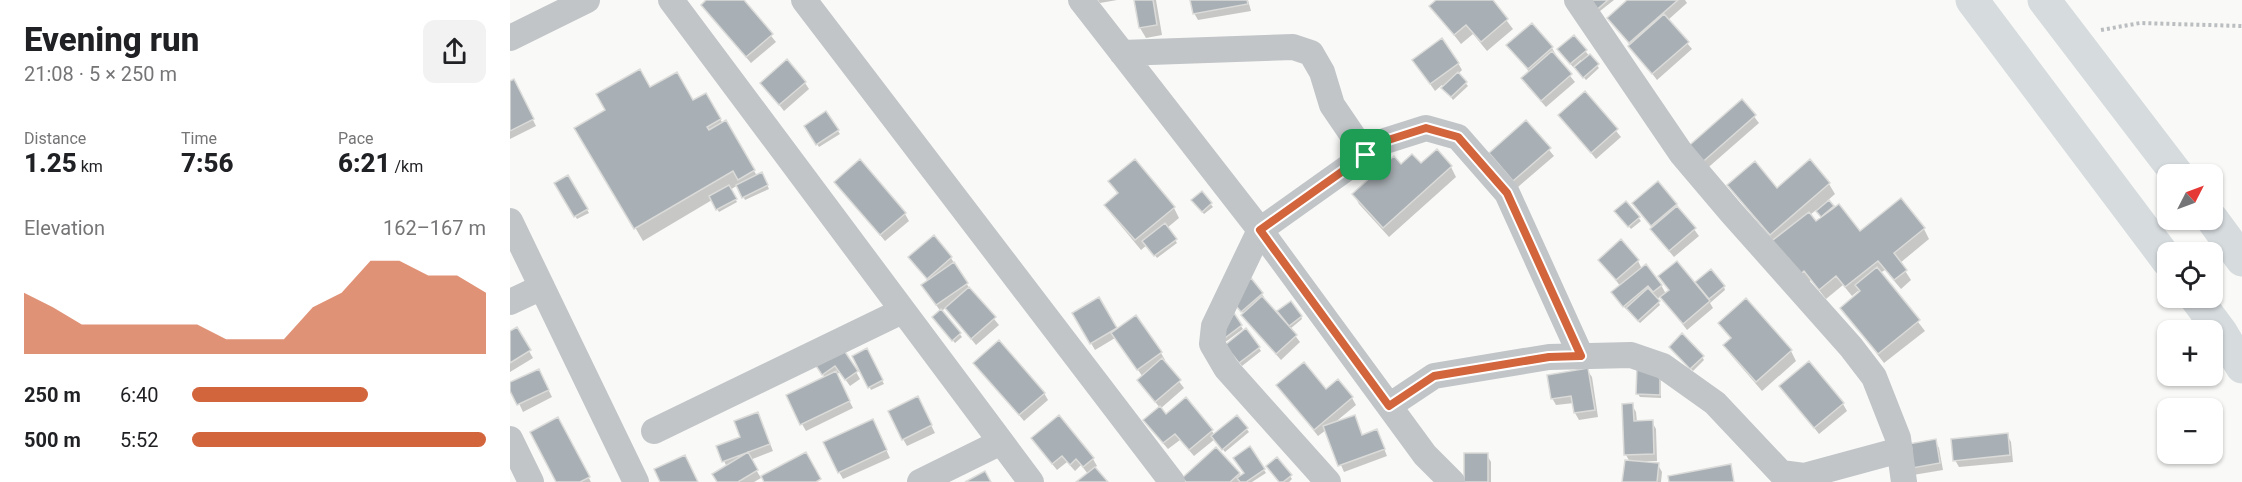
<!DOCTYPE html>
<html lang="en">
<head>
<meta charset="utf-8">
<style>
	:root { --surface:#fff; --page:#f2f2f2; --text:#202124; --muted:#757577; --accent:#d3653d }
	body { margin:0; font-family:Roboto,sans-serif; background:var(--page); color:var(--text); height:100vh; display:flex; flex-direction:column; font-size:22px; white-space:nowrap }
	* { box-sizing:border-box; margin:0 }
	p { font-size:20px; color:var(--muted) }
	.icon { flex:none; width:33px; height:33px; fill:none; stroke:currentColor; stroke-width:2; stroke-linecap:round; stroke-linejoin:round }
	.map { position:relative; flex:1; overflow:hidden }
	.panel { display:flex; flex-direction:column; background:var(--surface); width:510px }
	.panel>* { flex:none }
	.needle { width:39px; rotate:48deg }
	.tools { position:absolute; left:1647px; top:164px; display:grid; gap:12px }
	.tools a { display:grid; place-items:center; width:66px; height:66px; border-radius:12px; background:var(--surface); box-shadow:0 2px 4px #0004; font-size:30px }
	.pin { position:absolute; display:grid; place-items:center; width:51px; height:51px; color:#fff; margin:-26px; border-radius:12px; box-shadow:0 3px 9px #0006 }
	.round { display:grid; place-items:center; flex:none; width:63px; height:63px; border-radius:12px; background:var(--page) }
	.head { display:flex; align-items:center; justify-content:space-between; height:102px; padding:0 24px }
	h1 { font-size:33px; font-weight:800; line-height:45px }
	.stats { display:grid; grid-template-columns:repeat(3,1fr); gap:9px; height:102px; padding:6px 24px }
	.stats div { display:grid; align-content:center }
	.stats b { font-size:26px; font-weight:800 }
	.stats small { font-size:16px; font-weight:400 }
	.stats p { font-size:16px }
	.chart { height:168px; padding:12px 24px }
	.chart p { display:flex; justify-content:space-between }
	.chart svg { width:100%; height:108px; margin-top:6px; fill:var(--accent); opacity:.7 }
	ul { padding:0 24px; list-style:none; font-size:20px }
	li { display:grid; grid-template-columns:96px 72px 1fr; align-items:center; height:45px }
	li i { height:15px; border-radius:8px; background:var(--accent) }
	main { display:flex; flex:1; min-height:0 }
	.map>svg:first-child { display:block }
	.shadow { fill:#0003; fill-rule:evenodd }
	.building { fill:#a9b0b5; stroke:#dbdbd9; stroke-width:1.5 }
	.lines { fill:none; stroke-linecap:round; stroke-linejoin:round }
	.path { stroke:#bbbec0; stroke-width:4; stroke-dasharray:3 3; stroke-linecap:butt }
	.minor { stroke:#c1c5c8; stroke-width:26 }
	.major { stroke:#d6dbde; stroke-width:33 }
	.route-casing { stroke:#fff; stroke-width:12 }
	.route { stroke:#d3653d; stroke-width:8 }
</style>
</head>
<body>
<main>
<section class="panel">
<div class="head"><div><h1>Evening run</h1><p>21:08 · 5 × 250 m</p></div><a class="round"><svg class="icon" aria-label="share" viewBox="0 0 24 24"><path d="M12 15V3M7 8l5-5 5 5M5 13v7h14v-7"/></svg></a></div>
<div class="stats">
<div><p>Distance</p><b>1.25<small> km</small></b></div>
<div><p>Time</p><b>7:56</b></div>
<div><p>Pace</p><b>6:21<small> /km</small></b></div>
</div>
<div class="chart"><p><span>Elevation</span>162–167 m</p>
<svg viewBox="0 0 160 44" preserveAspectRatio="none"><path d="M0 44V19L10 25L20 32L30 32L40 32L50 32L60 32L70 38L80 38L90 38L100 25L110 19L120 6L130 6L140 12L150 12L160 19V44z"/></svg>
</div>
<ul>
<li><b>250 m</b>6:40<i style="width:60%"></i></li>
<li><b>500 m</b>5:52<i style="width:100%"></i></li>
</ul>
</section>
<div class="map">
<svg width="1732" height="482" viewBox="0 0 1732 482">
	<rect width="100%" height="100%" fill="#f9f9f7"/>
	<path class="shadow" d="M198 0H232L266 42 241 63 197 12 193 5Z
		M588 0H607L590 3Z
		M625 0H646L652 35 636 38 630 28Z
		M682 0H738L741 11 688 20 684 13Z
		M929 0H981L1003 29 977 51 963 34 951 44 921 6Z
		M1080 0H1104L1085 15Z
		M1119 0H1175L1177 3 1158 20 1182 49 1147 80 1099 18Z
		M1064 37 1089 68 1076 80 1068 71 1073 62 1071 60 1063 67 1050 52Z
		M998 45 1042 48 1046 55 1044 56 1065 82 1036 107 1017 86 1013 79 1020 73Z
		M904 61 948 63 952 70 948 74 958 86 943 100 932 85 925 91Z
		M0 82 7 88 26 126 0 139Z
		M252 83H295L299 89 274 111Z
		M140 89 183 102 196 95 213 124 216 122 247 176 252 174 259 189 235 200 228 185 220 190 227 202 209 212 202 200 133 241 67 128Z
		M1075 93 1111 137 1086 159 1050 115Z
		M1232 101 1249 123 1193 172 1180 157Z
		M316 113 330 134 309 147 296 126Z
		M1016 122 1044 156 1008 187 985 160Z
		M911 165 941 167 946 177 879 237 849 204 844 194 891 166Z
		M58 177 79 213 67 219 46 184Z
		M600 181 664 208 669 218 657 228 667 243 647 258 637 245 631 250 602 215 596 205 608 195Z
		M326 182 395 214 399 221 375 241Z
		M1319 184 1325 194 1317 201 1350 233 1414 229 1419 239 1390 263 1401 280 1391 289 1375 270 1370 273 1415 331 1374 363 1332 308 1350 293 1348 291 1342 296 1333 285 1316 299 1301 280 1293 286 1264 241 1225 195 1219 185 1267 190ZM1306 210 1313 218 1306 223 1300 215Z
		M691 193 703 207 694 214 684 203Z
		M1116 203 1131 221 1121 229 1108 214Z
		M1124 204 1166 205 1189 236 1164 257 1146 236 1143 228Z
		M423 237 441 258 461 291 489 325 466 345 436 308 431 311 452 337 445 343 426 321 431 312 417 292 419 282 400 257Z
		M1090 260 1128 261 1132 269 1151 285 1156 294 1160 291 1150 277 1190 291 1191 290 1187 282 1214 287 1215 290 1200 303 1203 308 1177 330 1151 296 1147 299 1150 305 1130 323 1107 300 1111 287Z
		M752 294 754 297 752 298 777 326 791 316 792 319 780 329 790 342 771 360 737 322 734 314 722 301Z
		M588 299 607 331 625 317 651 353 655 360 653 361 674 388 650 409 655 416 675 399 705 435 727 417 739 432 715 452 705 439 684 456 670 440 658 449 639 427 650 408 628 380 633 377 605 338 585 350 564 314Z
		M1236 300 1281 351 1286 361 1252 391 1221 355 1215 345 1221 339 1210 323Z
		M723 315 733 329 710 346Z
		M6 329 23 358 0 372V333Z
		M718 348H749L751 351 732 366Z
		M356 350 374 384 361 390 344 356Z
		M1162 350 1192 357 1194 360 1183 371Z
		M303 358 346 372 350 379 340 386 330 372 326 375 343 408 296 431 292 424 315 378Z
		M465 363 534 393 538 400 514 421Z
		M1077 370 1082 377 1088 417 1069 420 1065 413 1064 403 1046 405 1042 398Z
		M1151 371V398L1130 397 1128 394Z
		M32 377 42 397 13 412 0 384Z
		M768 385 816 391 842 398 846 405 823 424H848L853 436 867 431 877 456 834 472 816 430 808 436Z
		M1271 386 1333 404 1337 411 1309 434Z
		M411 405 425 433 397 446 393 439Z
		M1122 405 1126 412 1127 422H1142L1146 429 1147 461H1133V463L1148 465 1152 472 1151 482H1114L1120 462 1116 455Z
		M248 414 263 451 240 460 251 478 244 482H209L217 467 214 461 232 438Z
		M549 417 583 459 587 466 584 468 596 482H569L578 474 571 465 565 471 557 462 547 470 527 445 523 438Z
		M52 426 81 482H48Z
		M366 428 380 458 333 479 329 472Z
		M1497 435 1501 442 1503 462 1449 467 1445 460Z
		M1425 441 1429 448 1433 470 1403 475 1399 468Z
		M739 448 756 473 742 482H677L729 473 731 477 736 474Z
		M977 455 981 462V482H956Z
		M780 476 782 479 779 482H770Z"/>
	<path class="building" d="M196 0H234L263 34 236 57 191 5Z
		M624 0H643L647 25 629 28Z
		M680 0H737L738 4 683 14Z
		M926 0H983L998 19 971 42 956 25 944 35 919 6Z
		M1077 0H1098L1083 13Z
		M1117 0H1168L1119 43 1097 18Z
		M1154 14 1179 42 1142 74 1118 46Z
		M1022 23 1043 47 1018 69 996 45Z
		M1064 35 1077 50 1060 64 1047 49Z
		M932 38 949 63 920 84 902 60Z
		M1042 51 1062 74 1031 101 1011 78Z
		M1080 54 1089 64 1073 78 1064 67Z
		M277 59 296 82 269 105 250 83Z
		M130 69 140 87 167 72 183 100 196 93 211 119 197 127 199 130 216 120 245 170 228 180 223 171 124 229 64 128 95 110 86 94Z
		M948 72 957 82 941 97 931 88Z
		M4 79 24 119 0 131V81Z
		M1075 91 1108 129 1081 153 1048 115Z
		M1232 99 1246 115 1188 166 1174 150Z
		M316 111 329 130 306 145 294 126Z
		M1016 120 1041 148 1003 181 979 153Z
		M927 149 942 166 873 228 842 194 884 156 891 164 902 154 911 163Z
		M350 159 396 213 370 235 324 182Z
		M625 159 665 207 625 240 594 205 608 193 598 181Z
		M1300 159 1320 183 1260 235 1217 185 1245 161 1267 188Z
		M252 172 258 185 232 198 226 185Z
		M58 175 78 209 64 217 44 183Z
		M1148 181 1167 204 1141 226 1122 203Z
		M219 185 227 199 206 210 199 196Z
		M692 191 702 203 692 212 681 200Z
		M1391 198 1415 228 1384 253 1397 270 1384 280 1368 261 1335 287 1326 276 1309 290 1294 271 1287 277 1259 243 1299 212 1306 221 1329 204 1350 231Z
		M1319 200 1324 206 1311 217 1306 211Z
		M1116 201 1130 217 1118 227 1104 211Z
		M1167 206 1186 228 1159 251 1140 229Z
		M655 223 667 239 644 256 632 241Z
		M424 235 442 257 417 279 398 257Z
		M1111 239 1129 260 1106 280 1088 260Z
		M1167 261 1200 301 1173 324 1150 297 1159 290 1148 276Z
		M444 262 458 283 426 305 411 285Z
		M1136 264 1152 285 1143 292 1138 286 1113 307 1101 292Z
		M1367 267 1410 320 1368 354 1330 308 1350 291 1345 285Z
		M1201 269 1215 286 1199 299 1185 282Z
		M741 278 753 293 731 312 719 297Z
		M459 287 486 317 461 339 435 308Z
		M1138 288 1150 301 1128 321 1116 308Z
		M752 296 787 335 766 354 731 315Z
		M589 297 607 328 580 344 562 313Z
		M1236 298 1282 350 1246 382 1213 345 1221 338 1208 323Z
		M781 301 792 316 779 326 767 311Z
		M431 309 451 333 442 341 422 317Z
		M724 313 732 325 707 344Z
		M626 315 652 352 627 370 601 333Z
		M7 327 21 350 0 363V331Z
		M736 328 750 347 729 363 715 345Z
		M1172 333 1194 356 1180 369 1159 347Z
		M327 340 348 371 335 380 325 366 312 375 301 358Z
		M489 340 535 393 509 415 463 363Z
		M357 348 373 380 358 388 342 356Z
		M652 358 671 380 645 402 627 380Z
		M1299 361 1334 403 1304 428 1269 386Z
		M794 362 816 389 828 379 843 397 804 430 766 385Z
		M1127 366H1150V395L1126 394Z
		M1078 368 1085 410 1064 413 1061 396 1041 399 1037 375Z
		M29 369 39 390 7 405 0 391V382Z
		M326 371 340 401 290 425 276 395Z
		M408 396 422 425 392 440 378 411Z
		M676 397 703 430 679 450 665 434 653 443 633 420 650 406 656 414Z
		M1123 403 1124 421 1143 420 1144 454 1114 455 1112 404Z
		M248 412 260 444 212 462 206 446 230 437 224 421Z
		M549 415 584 458 573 467 566 459 560 465 552 456 542 464 521 438Z
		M727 415 738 428 712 450 701 436Z
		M845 415 852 435 867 429 875 449 828 466 813 426Z
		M48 417 80 477 70 482H46L20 432Z
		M363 419 377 450 328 473 313 442Z
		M1498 433 1500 455 1443 461 1441 439Z
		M1426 439 1430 463 1397 469 1393 445Z
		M740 446 755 469 736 482H730L727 478 734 473 723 458Z
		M706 447 730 473 720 482H676L672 478Z
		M238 452 248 470 228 482H207L202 474Z
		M296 452 311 479 306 482H254L251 476Z
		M954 453H978V482H954Z
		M175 455 188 482H150L144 469Z
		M767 457 782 475 773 482H769L756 466Z
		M1115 460 1149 463 1147 482H1112Z
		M1221 464 1224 482H1159L1158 476Z
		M585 467 598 482H566Z
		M475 471 481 482H455Z"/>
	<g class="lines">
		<path class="path" d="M1591 30 1630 23 1732 26"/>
		<path class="minor" d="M161 0 521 482
			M294 0 662 482
			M571 0 750 230 915 455 942 482
			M1067 0 1171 153 1221 212 1341 347 1364 377 1388 438 1394 482
			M0 38 77 0
			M612 53 783 47 801 53 812 72 822 105 856 155
			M0 221 126 482
			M0 302 32 287
			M879 406 924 376 1039 357 1121 355 1153 366 1205 403 1271 473 1294 476 1390 450
			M144 431 392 311
			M0 439 21 482
			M410 482 491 442
			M818 482 716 368 702 344 704 326 750 230 875 141 916 128 948 137 997 193 1071 356"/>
		<path class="major" d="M1462 0 1658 261
			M1534 0 1667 174
			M1702 219 1732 260
			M1685 297 1711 332 1732 367"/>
	</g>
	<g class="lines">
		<defs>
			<path id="route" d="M916 128 948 137 997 193 1071 356 1039 357 924 376 879 406 750 230 875 141Z"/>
		</defs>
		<use href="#route" class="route-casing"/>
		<use href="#route" class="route"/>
	</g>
</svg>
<div class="tools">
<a><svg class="needle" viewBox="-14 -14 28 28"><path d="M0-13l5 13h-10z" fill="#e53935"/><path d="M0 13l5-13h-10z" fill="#757577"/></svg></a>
<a><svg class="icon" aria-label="locate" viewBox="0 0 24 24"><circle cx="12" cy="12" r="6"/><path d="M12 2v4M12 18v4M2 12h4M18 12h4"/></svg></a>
<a>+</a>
<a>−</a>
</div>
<div class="pin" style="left:856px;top:155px;background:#1e9e55"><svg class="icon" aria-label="arrive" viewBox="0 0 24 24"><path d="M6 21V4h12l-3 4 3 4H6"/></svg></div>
</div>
</main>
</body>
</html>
